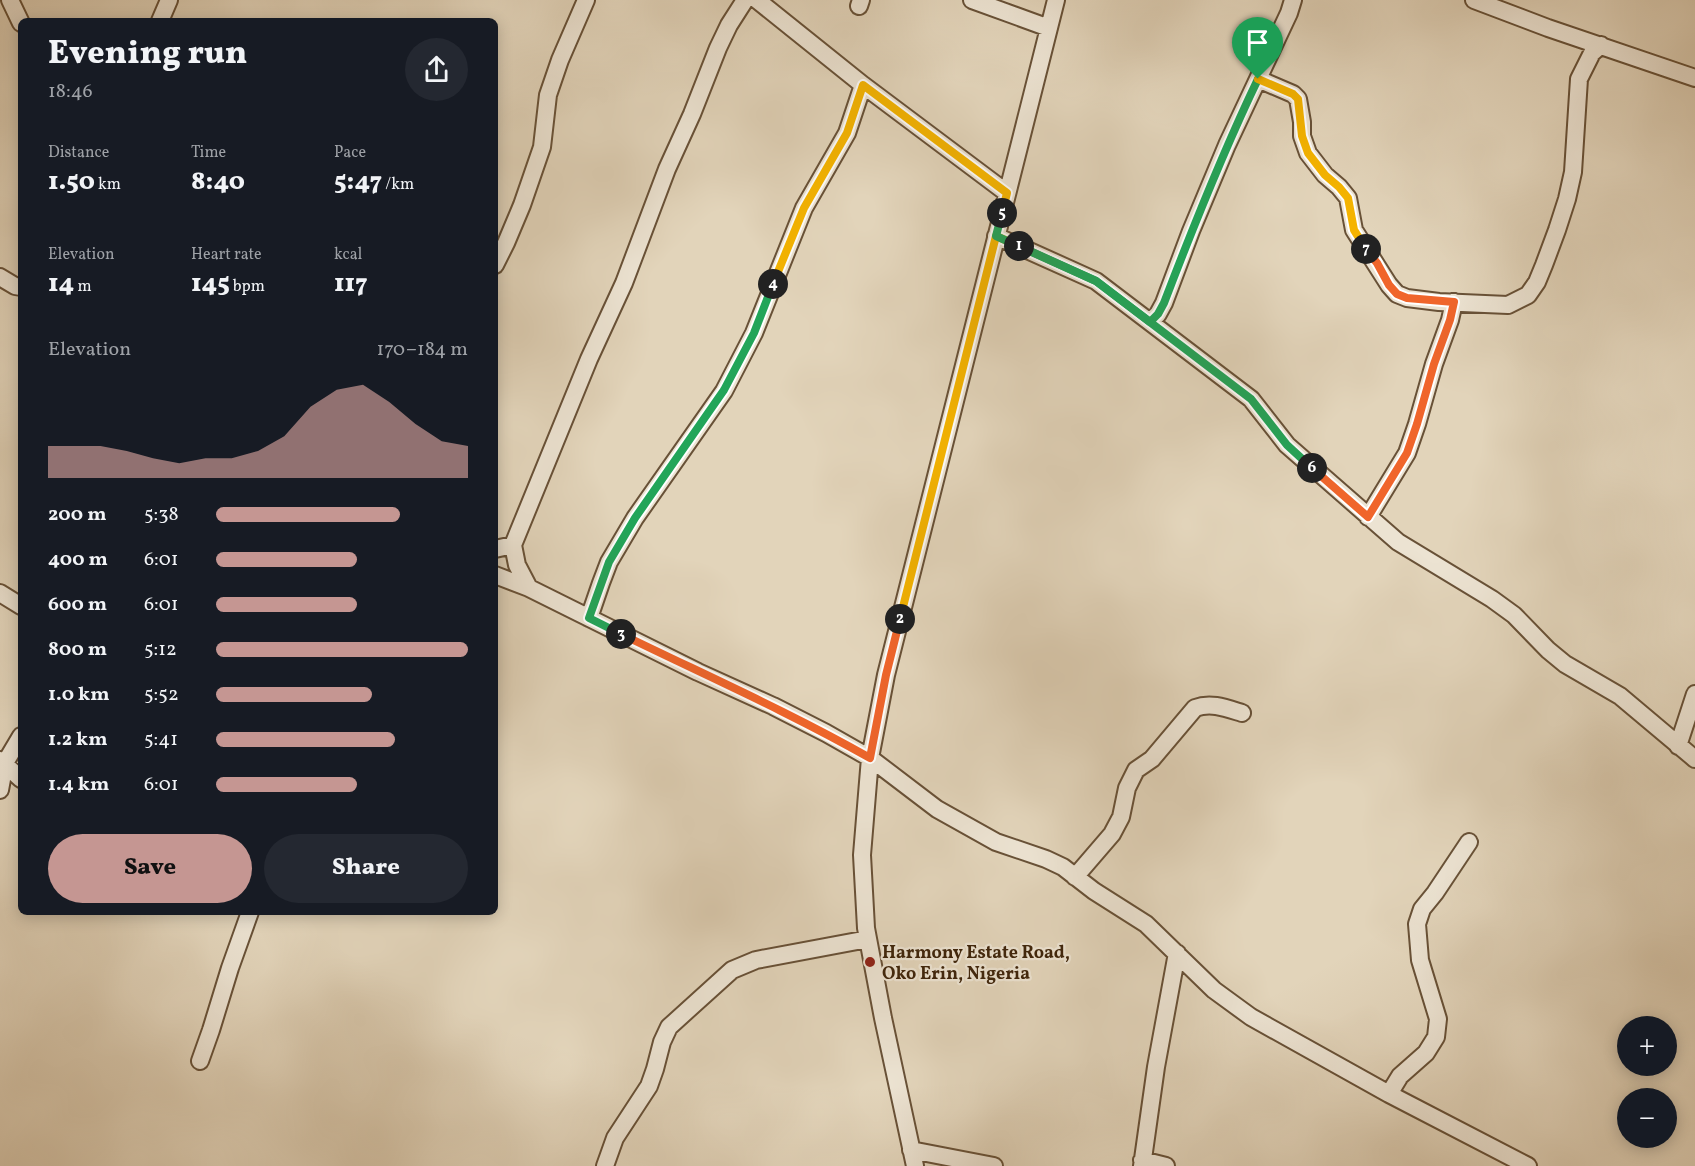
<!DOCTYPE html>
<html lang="en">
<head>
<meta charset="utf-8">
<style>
	:root { --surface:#171b24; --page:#242831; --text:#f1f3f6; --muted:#9ea1a6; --accent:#c59692 }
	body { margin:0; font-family:Vollkorn,serif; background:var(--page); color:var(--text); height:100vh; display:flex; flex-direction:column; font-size:22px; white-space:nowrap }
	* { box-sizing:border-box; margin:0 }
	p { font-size:20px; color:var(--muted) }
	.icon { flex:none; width:33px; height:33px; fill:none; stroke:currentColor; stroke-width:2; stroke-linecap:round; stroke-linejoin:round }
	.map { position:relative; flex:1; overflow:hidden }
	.sheet { position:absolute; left:18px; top:18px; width:480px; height:897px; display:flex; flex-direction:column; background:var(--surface); border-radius:9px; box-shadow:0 3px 15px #0003 }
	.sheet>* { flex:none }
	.tools { position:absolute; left:1617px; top:1016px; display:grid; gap:12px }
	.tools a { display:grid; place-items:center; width:60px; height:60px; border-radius:50%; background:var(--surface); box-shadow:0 3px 15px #0003; font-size:30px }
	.pin { position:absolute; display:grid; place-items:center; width:51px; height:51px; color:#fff; margin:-62px -26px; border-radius:50% 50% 50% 0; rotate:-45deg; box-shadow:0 0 6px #0007 }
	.pin .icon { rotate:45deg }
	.km { position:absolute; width:30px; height:30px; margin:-15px; border-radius:50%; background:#222; color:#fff; font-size:16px; line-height:30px; text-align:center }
	.round { display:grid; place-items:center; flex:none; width:63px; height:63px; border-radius:32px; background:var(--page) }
	.headline { display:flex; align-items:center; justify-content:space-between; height:102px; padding:0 30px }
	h1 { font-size:33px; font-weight:800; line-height:45px }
	.stats { display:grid; grid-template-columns:repeat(3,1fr); gap:9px; height:102px; padding:6px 30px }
	.stats div { display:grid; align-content:center }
	.stats b { font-size:26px; font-weight:800 }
	.stats small { font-size:16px; font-weight:400 }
	.stats p { font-size:16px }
	.chart { height:168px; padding:12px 30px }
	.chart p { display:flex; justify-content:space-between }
	.chart svg { width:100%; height:108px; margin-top:6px; fill:var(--accent); opacity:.7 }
	.action { display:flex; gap:12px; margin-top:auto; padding:12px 30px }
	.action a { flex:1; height:69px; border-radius:36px; background:var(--accent); color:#111; font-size:24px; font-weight:800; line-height:69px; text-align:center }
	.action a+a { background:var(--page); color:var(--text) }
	ul { padding:0 30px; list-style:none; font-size:20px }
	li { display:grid; grid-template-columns:96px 72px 1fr; align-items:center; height:45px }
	li i { height:15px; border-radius:8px; background:var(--accent) }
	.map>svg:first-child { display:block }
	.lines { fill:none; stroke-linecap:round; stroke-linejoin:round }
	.minor-casing { stroke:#685137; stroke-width:20 }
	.minor { stroke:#ece3d2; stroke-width:16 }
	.split-1-casing { stroke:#fff; stroke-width:12 }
	.split-2-casing { stroke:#fff; stroke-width:12 }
	.split-3-casing { stroke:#fff; stroke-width:12 }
	.split-4-casing { stroke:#fff; stroke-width:12 }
	.split-5-casing { stroke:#fff; stroke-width:12 }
	.split-6-casing { stroke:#fff; stroke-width:12 }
	.split-7-casing { stroke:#fff; stroke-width:12 }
	.split-8-casing { stroke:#fff; stroke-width:12 }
	.split-1 { stroke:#22a559; stroke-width:8 }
	.split-2 { stroke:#f5b400; stroke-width:8 }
	.split-3 { stroke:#f0652b; stroke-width:8 }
	.split-4 { stroke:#22a559; stroke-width:8 }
	.split-5 { stroke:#f5b400; stroke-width:8 }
	.split-6 { stroke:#22a559; stroke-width:8 }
	.split-7 { stroke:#f0652b; stroke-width:8 }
	.split-8 { stroke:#f5b400; stroke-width:8 }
	.poi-dot { fill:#8f2418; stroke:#ece3d2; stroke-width:2 }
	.labels { text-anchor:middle; stroke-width:4.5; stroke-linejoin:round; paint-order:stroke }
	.poi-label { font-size:18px; font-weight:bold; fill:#3f250b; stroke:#ece3d2; text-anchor:start }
</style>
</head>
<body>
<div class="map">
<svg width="1695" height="1166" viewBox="0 0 1695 1166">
	<rect width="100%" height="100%" fill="#e2d4ba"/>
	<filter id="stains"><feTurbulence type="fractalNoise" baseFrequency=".00333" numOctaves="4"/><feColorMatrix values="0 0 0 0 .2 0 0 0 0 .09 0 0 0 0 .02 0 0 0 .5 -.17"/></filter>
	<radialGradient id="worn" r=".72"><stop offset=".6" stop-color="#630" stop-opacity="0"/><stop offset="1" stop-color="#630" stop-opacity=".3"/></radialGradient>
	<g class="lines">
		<defs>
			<path id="minor" d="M10 0 21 23
				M757 0 863 85 1007 193
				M972 0 1049 28
				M1474 0 1548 28 1695 78
				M859 6 861 0
				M160 21 169 0
				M1258 79 1293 94 1298 99 1302 122V136L1308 153 1325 175 1339 187 1348 198 1354 230 1389 285 1397 294 1407 298 1439 302 1508 305 1528 295 1537 282 1544 265 1557 230 1567 199 1573 172 1579 79 1592 53 1601 45
				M996 236 1096 281 1251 399 1287 445 1398 542 1492 599 1514 615 1548 650 1565 664 1620 696 1695 759
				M495 265 506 243 522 205 542 147 548 95 560 60 586 0
				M0 277 15 286 21 287
				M1150 322 1158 314 1164 303 1191 231 1227 145 1289 13 1293 0
				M1368 517 1407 453 1417 424 1434 364 1450 320 1454 302
				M495 549 513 545
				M495 575 529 588 698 672 773 706 826 733 870 758 937 809 996 842 1046 859 1063 867 1094 891 1146 924 1214 990 1251 1017 1389 1094 1528 1166
				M529 588 517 565 513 545 589 359 624 283 667 169 692 114 718 48 729 25 745 0
				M0 593 21 606
				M589 618 601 583 609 562 635 518 724 391 754 333 804 208 847 133 863 85
				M1678 746 1695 694
				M0 760 21 779
				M0 790 5 763 21 736
				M1075 877 1112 834 1121 817 1127 788 1136 770 1152 759 1195 708C1211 702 1226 708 1242 713
				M200 1061 211 1030 230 968 250 912
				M1389 1094 1400 1076 1426 1053 1436 1037 1438 1019 1420 960 1417 924 1422 909 1435 893 1469 842
				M911 1150 994 1166
				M1142 1160 1166 1166
				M605 1166 615 1138 649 1086 655 1069 662 1042 669 1027 732 970 756 960 868 939
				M915 1166 883 1018 866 928 862 855 870 758 886 675 1056 0
				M1142 1166 1156 1067 1177 953"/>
		</defs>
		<use href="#minor" class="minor-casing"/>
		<use href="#minor" class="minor"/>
	</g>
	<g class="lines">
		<defs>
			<path id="split-1" d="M1019 246 1096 281 1150 322 1158 314 1164 303C1193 227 1223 152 1258 79"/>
			<path id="split-2" d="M900 619 996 236 1019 246"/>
			<path id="split-3" d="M621 634C705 675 789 712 870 758L886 675 900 619"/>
			<path id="split-4" d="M621 634 589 618 609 562 635 518 724 390 754 333 773 284"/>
			<path id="split-5" d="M773 284 804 208 847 133 863 85 1007 193 1002 213"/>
			<path id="split-6" d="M1002 213 996 236 1096 281 1251 399 1287 445 1312 468"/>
			<path id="split-7" d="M1312 468 1368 517 1407 453 1417 424 1434 364 1450 320 1454 302 1407 298 1397 294 1389 285 1377 263 1366 249"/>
			<path id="split-8" d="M1258 79 1293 94 1298 99 1302 136 1308 153 1325 175 1339 187 1348 198 1354 230 1366 249"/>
		</defs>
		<use href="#split-1" class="split-1-casing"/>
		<use href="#split-2" class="split-2-casing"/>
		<use href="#split-3" class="split-3-casing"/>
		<use href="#split-4" class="split-4-casing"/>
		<use href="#split-5" class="split-5-casing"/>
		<use href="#split-6" class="split-6-casing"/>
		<use href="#split-7" class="split-7-casing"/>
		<use href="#split-8" class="split-8-casing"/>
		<use href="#split-1" class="split-1"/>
		<use href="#split-2" class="split-2"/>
		<use href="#split-3" class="split-3"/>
		<use href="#split-4" class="split-4"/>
		<use href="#split-5" class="split-5"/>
		<use href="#split-6" class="split-6"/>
		<use href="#split-7" class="split-7"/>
		<use href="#split-8" class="split-8"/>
	</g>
	<circle class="poi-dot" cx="870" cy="962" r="6"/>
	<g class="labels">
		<g class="poi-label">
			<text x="882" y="958">Harmony Estate Road,<tspan x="882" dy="21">Oko Erin, Nigeria</tspan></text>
		</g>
	</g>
	<rect width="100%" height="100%" filter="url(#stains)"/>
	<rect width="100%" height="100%" fill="url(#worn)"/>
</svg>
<div class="tools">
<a>+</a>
<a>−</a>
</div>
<div class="pin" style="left:1258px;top:79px;background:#1e9e55"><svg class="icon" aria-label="arrive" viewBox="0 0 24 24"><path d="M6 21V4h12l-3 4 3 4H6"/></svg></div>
<b class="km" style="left:1019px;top:246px">1</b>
<b class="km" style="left:900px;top:619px">2</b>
<b class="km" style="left:621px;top:634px">3</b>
<b class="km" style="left:773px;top:284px">4</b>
<b class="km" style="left:1002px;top:213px">5</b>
<b class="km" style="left:1312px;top:468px">6</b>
<b class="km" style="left:1366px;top:249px">7</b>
<section class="sheet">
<div class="headline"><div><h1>Evening run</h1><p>18:46</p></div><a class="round"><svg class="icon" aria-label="share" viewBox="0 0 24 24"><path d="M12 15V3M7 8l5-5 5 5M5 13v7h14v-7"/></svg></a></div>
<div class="stats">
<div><p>Distance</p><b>1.50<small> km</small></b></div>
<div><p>Time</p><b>8:40</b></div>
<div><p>Pace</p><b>5:47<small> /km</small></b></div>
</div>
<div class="stats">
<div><p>Elevation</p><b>14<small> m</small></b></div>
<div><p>Heart rate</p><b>145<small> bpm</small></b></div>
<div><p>kcal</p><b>117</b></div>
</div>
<div class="chart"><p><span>Elevation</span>170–184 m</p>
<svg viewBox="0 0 160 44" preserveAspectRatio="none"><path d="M0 44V31L10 31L20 31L30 33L40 36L50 38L60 36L70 36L80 33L90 27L100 15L110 8L120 6L130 13L140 22L150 29L160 31V44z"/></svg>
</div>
<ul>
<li><b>200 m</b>5:38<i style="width:73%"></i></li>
<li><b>400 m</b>6:01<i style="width:56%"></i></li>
<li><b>600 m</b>6:01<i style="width:56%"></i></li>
<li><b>800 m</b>5:12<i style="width:100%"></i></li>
<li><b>1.0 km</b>5:52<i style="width:62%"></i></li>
<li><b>1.2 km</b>5:41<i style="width:71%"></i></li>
<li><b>1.4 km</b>6:01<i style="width:56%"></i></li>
</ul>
<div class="action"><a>Save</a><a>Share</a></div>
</section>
</div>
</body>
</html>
